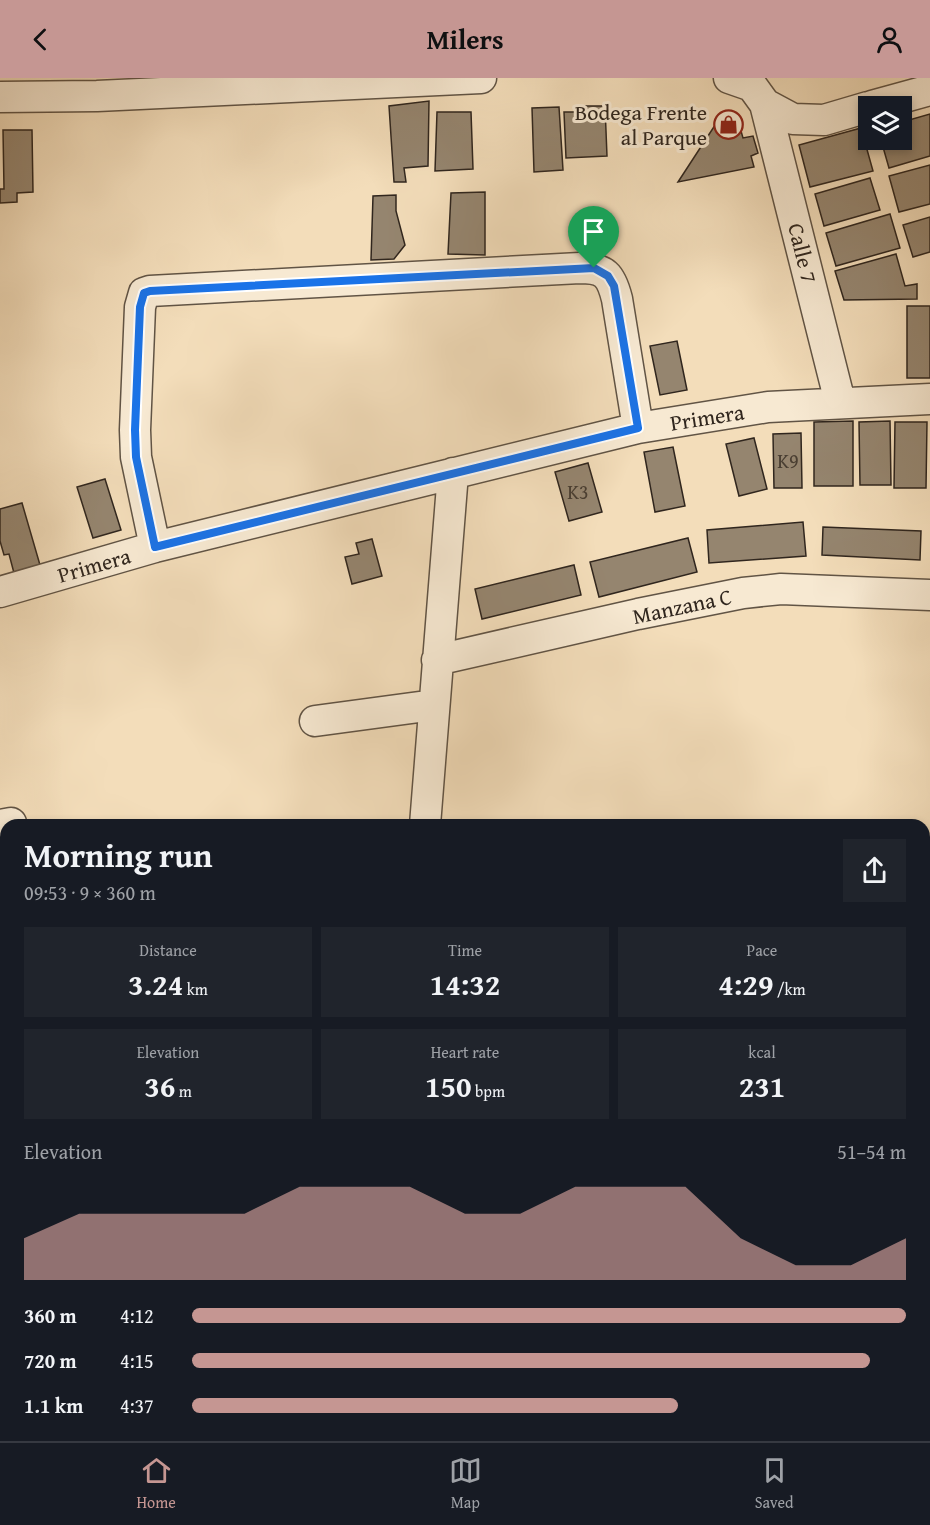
<!DOCTYPE html>
<html lang="en">
<head>
<meta charset="utf-8">
<style>
	:root { --surface:#171b24; --page:#20242c; --text:#f1f3f6; --muted:#9ea1a6; --line:#363941; --accent:#c59692 }
	body { margin:0; font-family:"Gentium Book Plus",serif; background:var(--page); color:var(--text); height:100vh; display:flex; flex-direction:column; font-size:22px; white-space:nowrap }
	* { box-sizing:border-box; margin:0 }
	p { font-size:20px; color:var(--muted) }
	.icon { flex:none; width:33px; height:33px; fill:none; stroke:currentColor; stroke-width:2; stroke-linecap:round; stroke-linejoin:round }
	.map { position:relative; flex:1; overflow:hidden }
	.side { position:absolute; left:0px; top:741px; width:930px; height:622px; display:flex; flex-direction:column; background:var(--surface); border-radius:18px 18px 0 0; box-shadow:0 3px 9px #0003 }
	.side>* { flex:none }
	.controls { position:absolute; left:858px; top:18px; display:grid; gap:12px }
	.controls a { display:grid; place-items:center; width:54px; height:54px; border-radius:0px; background:var(--surface); box-shadow:0 3px 9px #0003; font-size:30px }
	.pin { position:absolute; display:grid; place-items:center; width:51px; height:51px; color:#fff; margin:-62px -26px; border-radius:50% 50% 50% 0; rotate:-45deg; box-shadow:0 0 6px #0007 }
	.pin .icon { rotate:45deg }
	.round { display:grid; place-items:center; flex:none; width:63px; height:63px; border-radius:0px; background:var(--page) }
	.summary { display:flex; align-items:center; justify-content:space-between; height:102px; padding:0 24px }
	h1 { font-size:33px; font-weight:600; line-height:45px }
	.metrics { display:grid; grid-template-columns:repeat(3,1fr); gap:9px; height:102px; padding:6px 24px }
	.metrics div { display:grid; align-content:center; border-radius:0px; background:var(--page); text-align:center }
	.metrics b { font-size:30px; font-weight:600 }
	.metrics small { font-size:16px; font-weight:400 }
	.metrics p { font-size:16px }
	.chart { height:168px; padding:12px 24px }
	.chart p { display:flex; justify-content:space-between }
	.chart svg { width:100%; height:108px; margin-top:6px; fill:var(--accent); opacity:.7 }
	ul { padding:0 24px; list-style:none; font-size:20px }
	li { display:grid; grid-template-columns:96px 72px 1fr; align-items:center; height:45px }
	li i { height:15px; border-radius:8px; background:var(--accent) }
	header { display:flex; justify-content:space-between; align-items:center; height:78px; padding:0 24px; background:var(--accent); color:#111; font-size:27px; font-weight:600 }
	.tabs { display:flex; justify-content:space-around; align-items:center; height:84px; border-top:2px solid var(--line); background:var(--surface); font-size:16px; color:var(--muted) }
	.tabs a { display:grid; justify-items:center; gap:3px }
	.tabs .current { color:var(--accent) }
	.map>svg:first-child { display:block }
	.building { fill:#95856f; stroke:#30261e; stroke-width:1.5 }
	.lines { fill:none; stroke-linecap:round; stroke-linejoin:round }
	.street-casing { stroke:#615445; stroke-width:33 }
	.primary-casing { stroke:#30261e; stroke-width:36 }
	.highway-casing { stroke:#30261e; stroke-width:36 }
	.street { stroke:#f7e9d2; stroke-width:30 }
	.primary { stroke:#f3ddba; stroke-width:33 }
	.highway { stroke:#f3ddba; stroke-width:33 }
	.route-casing { stroke:#fff; stroke-width:12 }
	.route { stroke:#1a73e8; stroke-width:8 }
	.labels { text-anchor:middle; stroke-width:6; stroke-linejoin:round; paint-order:stroke }
	.number-label { font-size:20px; fill:#493e32 }
	.poi-label { font-size:22px; fill:#30261e; stroke:#f7e9d2; text-anchor:end }
	.street-label { font-size:22px; fill:#30261e; stroke:#f7e9d2 }
</style>
</head>
<body>
<header><svg class="icon" aria-label="back" viewBox="0 0 24 24"><path d="M15 5l-7 7 7 7"/></svg>Milers<svg class="icon" aria-label="person" viewBox="0 0 24 24"><circle cx="12" cy="8" r="4"/><path d="M4 21q1-7 8-7t8 7"/></svg></header>
<div class="map">
<svg width="930" height="1363" viewBox="0 0 930 1363">
	<rect width="100%" height="100%" fill="#f3ddba"/>
	<filter id="stains"><feTurbulence type="fractalNoise" baseFrequency=".00333" numOctaves="4"/><feColorMatrix values="0 0 0 0 .2 0 0 0 0 .09 0 0 0 0 .02 0 0 0 .5 -.17"/></filter>
	<radialGradient id="worn" r=".72"><stop offset=".6" stop-color="#630" stop-opacity="0"/><stop offset="1" stop-color="#630" stop-opacity=".3"/></radialGradient>
	<path class="building" d="M429 23 428 88 404 90 406 104H394L389 28Z
		M575 28H605L607 78 566 80 564 34H575Z
		M559 29 563 92 534 94 532 30Z
		M437 34H471L473 91 435 93Z
		M930 36V78L889 90 881 62H902V44Z
		M721 38 739 46 743 60 753 58 758 75 751 78 754 89 678 104Z
		M861 50 873 93 810 109 799 67Z
		M3 52H32L33 114 17 115V124L0 125V111H4Z
		M930 87V126L899 134 889 98Z
		M870 100 880 132 824 148 815 116Z
		M485 114V177L448 176 451 115Z
		M396 117V133L405 167 394 181 371 182 373 118Z
		M890 136 900 170 836 188 826 155Z
		M930 139V174L913 179 903 147Z
		M896 176 905 208 917 206V221L844 222 835 193Z
		M907 228H930V300H907Z
		M677 263 687 312 660 317 650 268Z
		M853 343V408H814V344Z
		M890 343 891 407H860L859 344Z
		M895 344H927L926 410H894Z
		M801 355 802 410H774L773 356Z
		M754 360 767 411 739 418 726 366Z
		M673 369 685 428 655 434 644 374Z
		M588 385 602 434 569 443 555 394Z
		M105 401 121 452 93 460 77 409Z
		M22 425 40 487 14 495 9 476 4 477 0 463V431Z
		M803 444 806 478 709 485 707 452Z
		M823 449 921 453 920 482 822 477Z
		M688 460 697 494 599 519 590 484Z
		M372 461 382 498 352 506 345 479 359 476 356 465Z
		M574 487 581 517 482 541 475 511Z"/>
	<g class="lines">
		<defs>
			<path id="street" d="M729 0 752 8 765 26 793 41 824 42 868 29
				M0 19 97 18 481 0
				M765 26 840 324
				M872 28 930 12
				M155 469 136 379 135 352 140 229 144 215 150 213 580 190C605 190 611 197 617 221L638 350
				M0 514 155 469 638 350 768 329 930 321
				M437 582 638 536 743 515 781 511 930 517
				M315 643 434 627
				M0 747 11 745
				M425 747 453 395
				M0 849 6 848
				M924 856H930
				M0 1039 6 1040
				M0 1286 6 1287
				M481 1358 518 1363"/>
			<path id="primary" d="M0 867H6
				M924 947H930
				M0 995 6 996
				M924 1066H930"/>
			<path id="highway" d="M0 916H6
				M0 952H6
				M924 991 930 992
				M924 1028H930"/>
		</defs>
		<use href="#street" class="street-casing"/>
		<use href="#primary" class="primary-casing"/>
		<use href="#highway" class="highway-casing"/>
		<use href="#street" class="street"/>
		<use href="#primary" class="primary"/>
		<use href="#highway" class="highway"/>
	</g>
	<g class="lines">
		<defs>
			<path id="route" d="M594 190 608 198 614 208 638 350 155 469 136 379 135 352 140 229 144 215 150 213Z"/>
		</defs>
		<use href="#route" class="route-casing"/>
		<use href="#route" class="route"/>
	</g>
	<defs>
		<symbol id="shop-ring" viewBox="-11 -11 22 22"><circle r="9.5" fill="#f7e9d2" stroke="#8f2418" stroke-width="1.5"/><path d="M-5-2.5h2.3a2.7 3.5 0 0 1 5.4 0H5L5.5 6h-11ZM-1.5-2.5h3a1.5 2.3 0 0 0-3 0Z" fill="#8f2418"/></symbol>
	</defs>
	<g fill-rule="evenodd">
		<use href="#shop-ring" x="712" y="30" width="33" height="33"/>
	</g>
	<g class="labels">
		<g class="number-label">
			<text x="788" y="390">K9</text>
			<text x="578" y="421">K3</text>
		</g>
		<g class="poi-label">
			<text x="707" y="42">Bodega Frente<tspan x="707" dy="25">al Parque</tspan></text>
		</g>
		<g class="street-label">
			<text transform="translate(803 175) rotate(76)" y="8">Calle 7</text>
			<text transform="translate(707 339) rotate(-9)" y="8">Primera</text>
			<text transform="translate(94 487) rotate(-16)" y="8">Primera</text>
			<text transform="translate(682 528) rotate(-12)" y="8">Manzana C</text>
		</g>
	</g>
	<rect width="100%" height="100%" filter="url(#stains)"/>
	<rect width="100%" height="100%" fill="url(#worn)"/>
</svg>
<div class="controls">
<a><svg class="icon" aria-label="layers" viewBox="0 0 24 24"><path d="M12 4l9 5-9 5-9-5zM3 14l9 5 9-5"/></svg></a>
</div>
<div class="pin" style="left:594px;top:190px;background:#1e9e55"><svg class="icon" aria-label="arrive" viewBox="0 0 24 24"><path d="M6 21V4h12l-3 4 3 4H6"/></svg></div>
<section class="side">
<div class="summary"><div><h1>Morning run</h1><p>09:53 · 9 × 360 m</p></div><a class="round"><svg class="icon" aria-label="share" viewBox="0 0 24 24"><path d="M12 15V3M7 8l5-5 5 5M5 13v7h14v-7"/></svg></a></div>
<div class="metrics">
<div><p>Distance</p><b>3.24<small> km</small></b></div>
<div><p>Time</p><b>14:32</b></div>
<div><p>Pace</p><b>4:29<small> /km</small></b></div>
</div>
<div class="metrics">
<div><p>Elevation</p><b>36<small> m</small></b></div>
<div><p>Heart rate</p><b>150<small> bpm</small></b></div>
<div><p>kcal</p><b>231</b></div>
</div>
<div class="chart"><p><span>Elevation</span>51–54 m</p>
<svg viewBox="0 0 160 44" preserveAspectRatio="none"><path d="M0 44V27L10 17L20 17L30 17L40 17L50 6L60 6L70 6L80 17L90 17L100 6L110 6L120 6L130 27L140 38L150 38L160 27V44z"/></svg>
</div>
<ul>
<li><b>360 m</b>4:12<i style="width:100%"></i></li>
<li><b>720 m</b>4:15<i style="width:95%"></i></li>
<li><b>1.1 km</b>4:37<i style="width:68%"></i></li>
</ul>
</section>
</div>
<nav class="tabs">
<a class="current"><svg class="icon" aria-label="home" viewBox="0 0 24 24"><path d="M3 11l9-7 9 7M6 9v11h12V9"/></svg>Home</a>
<a><svg class="icon" aria-label="map" viewBox="0 0 24 24"><path d="M3 6l6-2 6 2 6-2v14l-6 2-6-2-6 2zM9 4v14M15 6v14"/></svg>Map</a>
<a><svg class="icon" aria-label="saved" viewBox="0 0 24 24"><path d="M7 4h10v16l-5-4-5 4z"/></svg>Saved</a>
</nav>
</body>
</html>
